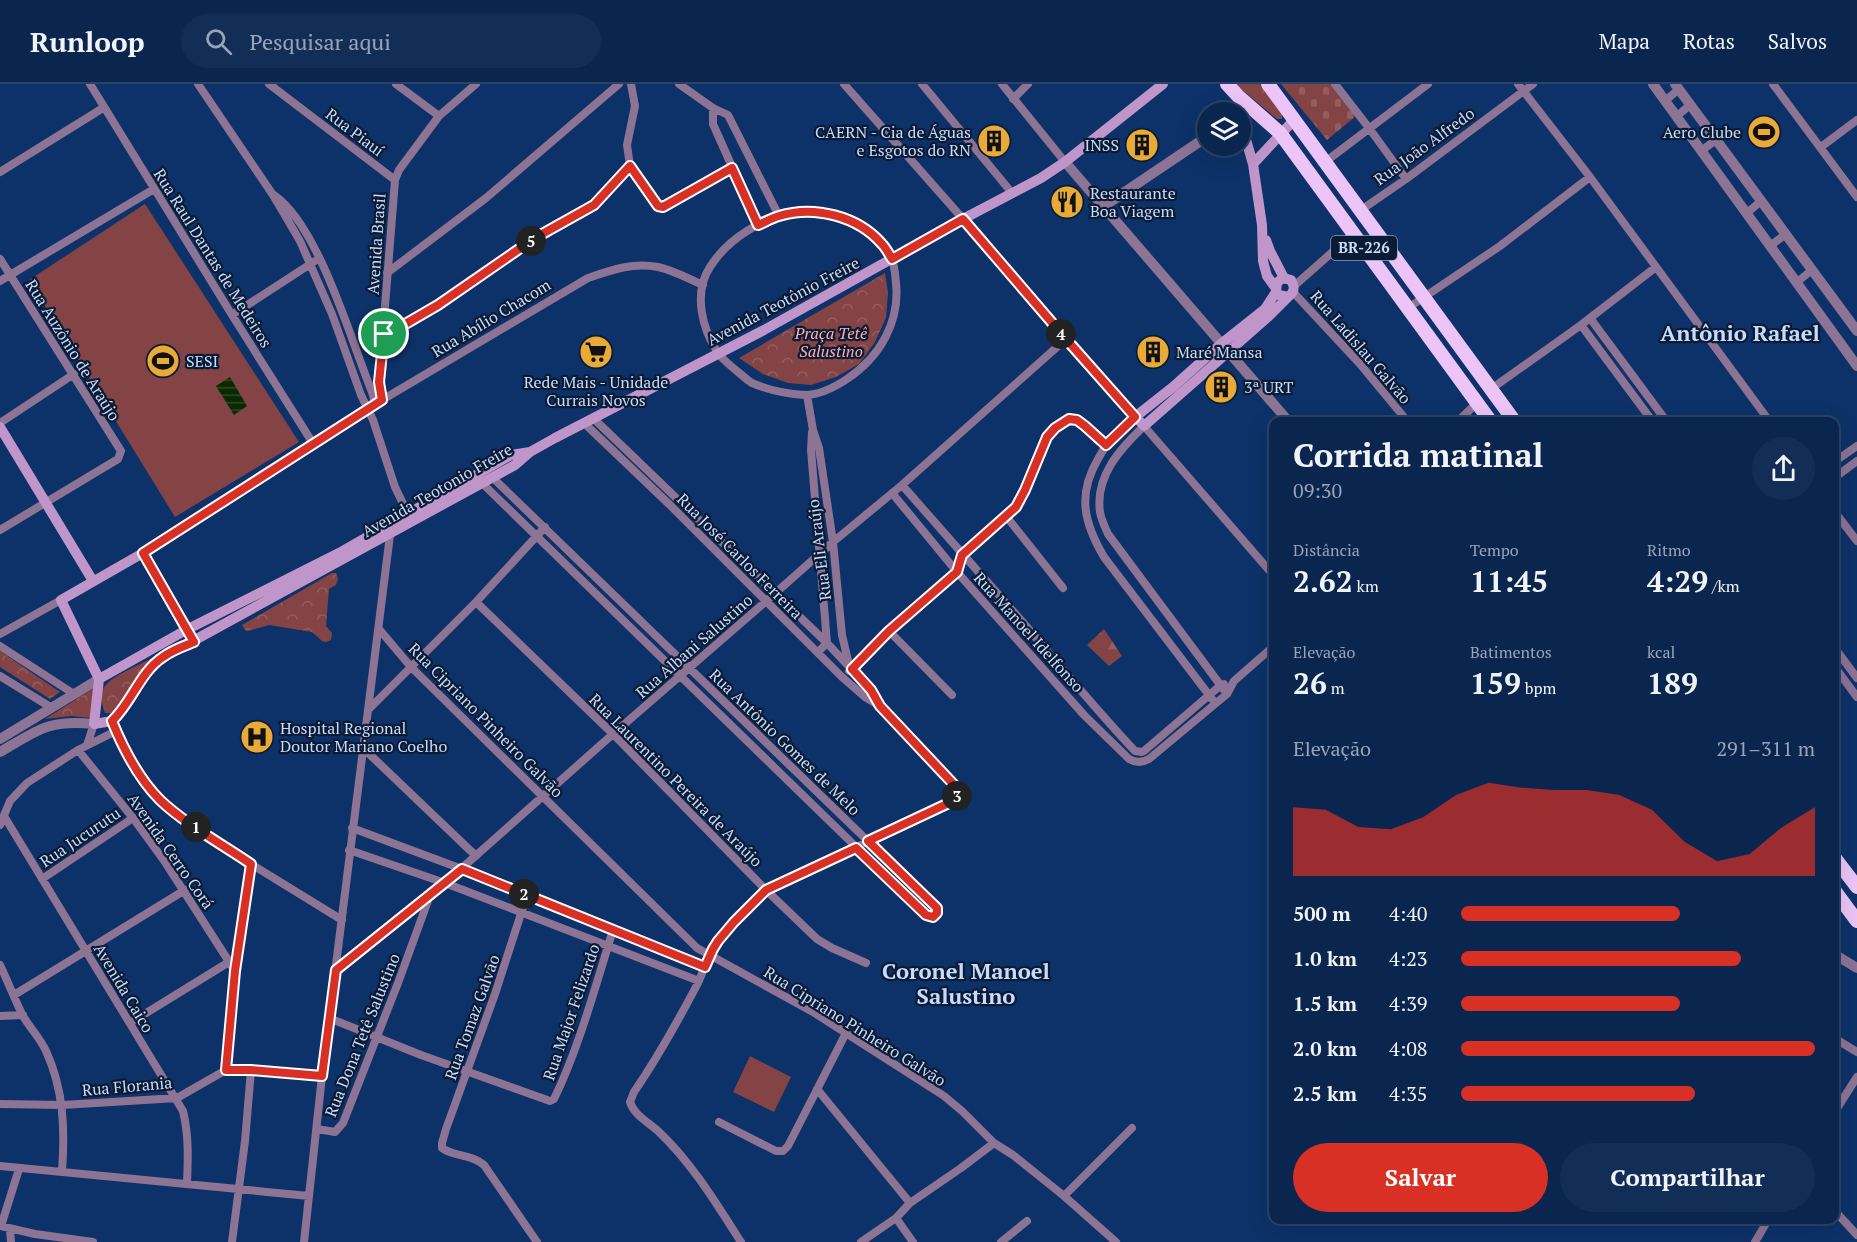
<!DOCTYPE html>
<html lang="pt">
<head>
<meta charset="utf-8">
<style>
	:root { --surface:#0a264f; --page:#132e56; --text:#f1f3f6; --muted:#99a5b7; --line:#2a4366; --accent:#d93025 }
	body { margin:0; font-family:"PT Serif",serif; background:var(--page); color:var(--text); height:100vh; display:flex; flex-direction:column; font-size:22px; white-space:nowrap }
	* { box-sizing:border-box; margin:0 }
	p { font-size:20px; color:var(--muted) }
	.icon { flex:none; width:33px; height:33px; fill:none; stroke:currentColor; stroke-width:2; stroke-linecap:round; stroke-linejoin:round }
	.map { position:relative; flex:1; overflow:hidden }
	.details { position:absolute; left:1269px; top:333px; width:570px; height:807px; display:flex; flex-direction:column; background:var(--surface); border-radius:12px; box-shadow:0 6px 24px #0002,0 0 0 2px var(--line) }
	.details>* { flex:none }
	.buttons { position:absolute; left:1197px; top:18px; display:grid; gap:12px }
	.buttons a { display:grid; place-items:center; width:54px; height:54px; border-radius:50%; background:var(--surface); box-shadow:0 6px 24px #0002,0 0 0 2px var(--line); font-size:30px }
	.pin { position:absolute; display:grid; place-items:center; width:51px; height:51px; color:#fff; margin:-26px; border:3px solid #fff; border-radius:50%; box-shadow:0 2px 6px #0007 }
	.km { position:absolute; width:30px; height:30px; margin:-15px; border-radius:50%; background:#222; color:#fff; font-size:16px; line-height:30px; text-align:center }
	.round { display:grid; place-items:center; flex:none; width:63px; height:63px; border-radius:32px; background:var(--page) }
	.summary { display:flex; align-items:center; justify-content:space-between; height:102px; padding:0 24px }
	h1 { font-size:33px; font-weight:600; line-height:45px }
	.metrics { display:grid; grid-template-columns:repeat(3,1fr); gap:9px; height:102px; padding:6px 24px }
	.metrics div { display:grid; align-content:center }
	.metrics b { font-size:30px; font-weight:600 }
	.metrics small { font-size:16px; font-weight:400 }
	.metrics p { font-size:16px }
	.chart { height:168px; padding:12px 24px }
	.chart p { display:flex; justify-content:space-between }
	.chart svg { width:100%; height:108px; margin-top:6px; fill:var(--accent); opacity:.7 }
	.cta { display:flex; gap:12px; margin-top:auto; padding:12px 24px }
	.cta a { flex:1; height:69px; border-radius:36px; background:var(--accent); color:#fff; font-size:24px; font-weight:600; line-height:69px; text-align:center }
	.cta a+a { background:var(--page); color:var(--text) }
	ul { padding:0 24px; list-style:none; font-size:20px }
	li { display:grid; grid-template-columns:96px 72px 1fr; align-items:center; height:45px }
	li i { height:15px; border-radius:8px; background:var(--accent) }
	header { display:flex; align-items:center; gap:36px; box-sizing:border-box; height:84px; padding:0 30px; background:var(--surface); border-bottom:2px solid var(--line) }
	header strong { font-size:28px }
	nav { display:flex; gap:33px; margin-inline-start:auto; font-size:21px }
	.search { width:420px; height:54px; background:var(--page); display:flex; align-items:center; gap:15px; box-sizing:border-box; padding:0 21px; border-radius:33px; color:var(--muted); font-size:22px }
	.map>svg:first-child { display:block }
	.forest { fill:url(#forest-firs) }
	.cemetery { fill:url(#cemetery-stones) }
	.park { fill:url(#park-crowns) }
	.garden { fill:#844345 }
	.water { fill:url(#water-rules) }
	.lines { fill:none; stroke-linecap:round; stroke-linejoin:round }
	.minor { stroke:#8d7394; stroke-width:8 }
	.tertiary { stroke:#8d7394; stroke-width:10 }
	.secondary { stroke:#bf95ca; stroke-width:10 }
	.trunk { stroke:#ecc4f7; stroke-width:14 }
	.route-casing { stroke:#fff; stroke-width:12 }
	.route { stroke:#d93025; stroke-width:8 }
	.labels { text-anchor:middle; stroke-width:4.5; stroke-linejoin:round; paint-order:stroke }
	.shield { fill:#0c1b34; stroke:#8ea1c1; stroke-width:1.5 }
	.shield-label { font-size:15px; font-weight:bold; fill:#c6dbfd }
	.street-label { font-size:16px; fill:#c6dbfd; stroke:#0c1b34 }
	.poi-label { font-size:16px; fill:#c6dbfd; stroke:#0c1b34; text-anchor:start }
	.park-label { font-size:16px; font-style:italic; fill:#ffadae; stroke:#0c1b34 }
	.district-label { font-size:22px; font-weight:bold; fill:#c6dbfd; stroke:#0c1b34 }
</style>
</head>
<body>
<header>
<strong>Runloop</strong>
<div class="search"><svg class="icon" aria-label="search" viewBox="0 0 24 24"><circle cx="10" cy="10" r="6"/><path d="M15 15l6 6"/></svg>Pesquisar aqui</div>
<nav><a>Mapa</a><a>Rotas</a><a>Salvos</a></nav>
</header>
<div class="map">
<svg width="1857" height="1158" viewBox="0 0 1857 1158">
	<defs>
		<pattern id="forest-firs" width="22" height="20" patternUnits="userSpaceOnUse" patternTransform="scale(1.5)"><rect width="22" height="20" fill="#844345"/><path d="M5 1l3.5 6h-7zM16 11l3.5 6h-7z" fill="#945e61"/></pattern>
		<pattern id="cemetery-stones" width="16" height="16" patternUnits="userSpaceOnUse" patternTransform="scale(1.5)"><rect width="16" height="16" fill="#844345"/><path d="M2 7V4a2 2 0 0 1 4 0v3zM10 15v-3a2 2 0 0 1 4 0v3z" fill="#945e61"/></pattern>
		<pattern id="park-crowns" width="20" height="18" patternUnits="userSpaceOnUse" patternTransform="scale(1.5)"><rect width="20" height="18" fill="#844345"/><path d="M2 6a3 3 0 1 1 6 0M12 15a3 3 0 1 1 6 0" fill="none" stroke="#945e61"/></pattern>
		<pattern id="water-rules" width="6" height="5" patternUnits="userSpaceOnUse" patternTransform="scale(1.5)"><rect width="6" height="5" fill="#092a00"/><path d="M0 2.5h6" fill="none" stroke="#2b4826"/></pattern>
	</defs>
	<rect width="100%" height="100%" fill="#0d3269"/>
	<path class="forest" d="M1104 545 1122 572 1109 582 1087 561Z"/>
	<path class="cemetery" d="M1281 0H1331L1356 32 1327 56Z"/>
	<path class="park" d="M1235 0H1260L1282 29V35H1277Z
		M885 189 888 208 886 234 875 258 859 280 836 293 811 301 788 299 763 290 739 274Z
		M332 489H336L338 495 336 501 329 505 326 542 332 549 331 556 326 558 322 557 312 548 269 541 248 547H246L242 541Z
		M0 567 60 608 50 615 0 583Z
		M158 571 111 629H105C95 604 107 597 128 586 138 581 148 576 158 571Z
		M94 604 92 634 71 632 45 635Z"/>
	<path class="garden" d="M145 120 299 358 175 433 29 196Z
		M750 972 791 993 774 1028 733 1008Z"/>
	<path class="water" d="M230 293 247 322 234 331 216 302Z"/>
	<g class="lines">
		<path class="minor" d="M90 0 232 231 314 361
			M198 0 273 111 300 157 332 230 361 311 373 336 395 403 408 430
			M269 0 395 96
			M396 0 439 32
			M631 0 635 22 627 61 630 82 658 122H666L732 84
			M679 0 713 24 728 31 779 132
			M844 0 963 135
			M922 0 1012 109
			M1002 0 1065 78
			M1335 0 1369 44 1406 95
			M1518 0 1590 93 1770 338
			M1773 0 1857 113
			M1013 15 1028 0
			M1665 17 1679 5
			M713 24V40L758 141
			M1677 32 1690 21
			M1821 63 1857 36
			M1701 67 1716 56
			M1325 78 1428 0
			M0 88 103 24
			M274 111C319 142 351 257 372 308L376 322
			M1361 126 1406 95 1533 0
			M796 128C802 128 809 127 814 128 843 129 882 148 892 176 895 183 895 191 896 199 900 238 880 273 847 295 835 303 820 311 805 311 788 310 768 306 752 299 747 296 742 291 738 288 731 282 723 276 718 269 702 245 693 209 710 183 729 153 763 134 796 128Z
			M1747 129 1761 117
			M1770 162 1786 150
			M0 175 121 367 118 375 0 446
			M387 189 486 114 619 0
			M0 197 154 105
			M1797 198 1812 186
			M1294 202 1354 149
			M1293 208 1360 280 1408 338
			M1408 224 1500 162 1590 93
			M232 231 315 177
			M1590 234 1667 338
			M1581 241 1653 338
			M384 251C435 226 481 191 528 159 548 145 572 136 592 122 607 111 619 95 630 82
			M1491 305 1581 241 1656 183
			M807 311 813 346 819 364 833 458 842 551 849 581
			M382 316 379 298 395 96 399 86 439 32 476 0
			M1135 333C1126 341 1116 350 1108 359 1104 364 1101 370 1098 375 1077 411 1084 439 1104 473L1212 615
			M593 334 827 559 871 606 880 622 958 705 955 714 951 718 766 806C747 823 726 843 713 865 707 875 703 888 698 899 678 937 658 973 634 1008L630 1018C634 1031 648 1038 658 1047 692 1079 716 1119 741 1158
			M1457 338 1477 319
			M0 339 74 290
			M584 339 670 421 842 593 865 613 880 622
			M812 348 811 366 827 559 818 568
			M1834 378 1857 362
			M1834 394 1857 377
			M482 399 926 831 933 833 937 829V824L492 393
			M902 401C943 448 985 495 1026 542 1062 584 1097 627 1135 667L1142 668 1144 667 1221 601 1224 600
			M892 409 957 488 1084 631 1129 675C1136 679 1142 679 1149 675L1227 610 1234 597 1274 562
			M1834 427 1857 457
			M1006 432 1063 504
			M143 469 382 316 588 194C611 186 633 178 658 183 673 186 689 195 703 201
			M476 518 613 650 766 806 817 855 832 864 866 879
			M379 545 411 583 697 864 813 928 944 1012 962 1027 994 1059 1013 1071 1064 1112 1116 1158
			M889 547 952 611
			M0 550 61 516
			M0 562 74 610
			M1834 563 1857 594
			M1834 582 1857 613
			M849 587 889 547 957 488 962 471 1016 423 1025 407 1047 353 1055 344 1069 335 1077 336 1085 341 1106 361
			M0 592 52 624
			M1227 610 1108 450C1105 443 1101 435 1100 428 1095 392 1120 365 1144 342L1274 492
			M368 626 476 518 545 443
			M112 637 131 675 150 703 174 728 251 780 342 836
			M87 661 94 640
			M364 665 476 772
			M78 666 133 734 165 778 235 887
			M4 732 183 1027C189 1052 188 1075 187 1100
			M0 741 10 717 27 699 78 666 116 647
			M352 744 462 785 705 883
			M349 766 445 799 699 897
			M42 795 133 734
			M527 811 495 910 446 1045 442 1059V1064C454 1073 472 1070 484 1081L537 1158
			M0 881C8 898 15 916 23 932 30 944 40 954 46 967 64 1006 65 1046 62 1088
			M336 886 445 799 613 650 771 513 833 458 902 401 1066 255
			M14 911 185 806
			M0 932 23 931
			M329 934 421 971 550 1017 554 1015C579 964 596 900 613 846
			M130 939 229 878
			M1834 954 1857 968
			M226 986 235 887 251 780
			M817 1005 910 1119
			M0 1020 63 1021 177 1014 226 986H251L322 992
			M1834 1029 1857 993
			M719 1038 776 1067H783L788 1062 846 949
			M317 1045 335 1048 343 1039 398 899 429 814
			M0 1082 309 1112
			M1064 1112 1132 1044
			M1834 1126 1857 1151
			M896 1134 913 1158
			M0 1142 35 1150 93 1158
			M1 1142 19 1085
			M10 1145 11 1158
			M232 1158 245 1057 251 986
			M304 1158 322 992 390 451
			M861 1158 896 1134 910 1119 961 1084 994 1059
			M1001 1158 1027 1137
			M1755 1158 1768 1136"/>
		<path class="tertiary" d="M1653 0 1857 282
			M1675 0 1857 247
			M1065 78 1289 338
			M1104 122 1208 52
			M0 655 99 595
			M0 668C38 646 49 635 94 640
			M1834 870 1857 884"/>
		<path class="secondary" d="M1240 35 1253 80 1262 141 1263 177 1267 192 1275 203
			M1253 80 1294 36
			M963 135 1066 255 1144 342 1269 232 1288 213
			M1266 156 1270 167 1284 194
			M1135 333 1173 303 1221 260 1265 225 1276 208 1277 199C1281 194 1284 194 1291 196 1295 203 1295 208 1288 213L1279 211 1276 208
			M0 343 93 497
			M186 546 143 469 61 516 99 595 94 640 112 637 127 619 147 588 162 573 193 557 515 381 530 368 555 354 764 246 963 135 1041 94 1065 78 1163 0
			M99 595 186 546 339 469 511 371 530 368"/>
		<path class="trunk" d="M1227 0 1238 12 1280 49 1491 338
			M1268 0 1515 338
			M1834 773 1857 803
			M1834 806 1857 837"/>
	</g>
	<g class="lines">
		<defs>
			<path id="route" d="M630 82 658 122 663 123 732 84 758 141C765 138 772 134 779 132 814 121 858 132 882 160 886 164 889 170 892 175L963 135 1066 255 1135 333 1106 361 1085 342 1077 336 1069 335 1055 344 1047 353 1025 406 1016 423 962 471 957 488 889 547 852 585 871 606 880 622 958 705 955 714 951 718 868 757 937 824V829L933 833 926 831 856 764 766 806 734 838 718 857 713 865 705 883 462 785 336 886 322 992 251 986H226L235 887 251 780C223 761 184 739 160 716 139 695 123 664 112 637 132 618 140 588 163 573 172 566 184 562 194 558L143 469 382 316 379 298 384 250 407 239 438 221 535 154 594 121Z"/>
		</defs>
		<use href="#route" class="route-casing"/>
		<use href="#route" class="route"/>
	</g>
	<defs>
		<symbol id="stadium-disc" viewBox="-11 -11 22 22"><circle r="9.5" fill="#e8ab37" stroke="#0c1b34"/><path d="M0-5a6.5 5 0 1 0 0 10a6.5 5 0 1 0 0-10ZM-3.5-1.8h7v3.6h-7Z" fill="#111"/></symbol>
		<symbol id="building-disc" viewBox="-11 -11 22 22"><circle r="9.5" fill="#e8ab37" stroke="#0c1b34"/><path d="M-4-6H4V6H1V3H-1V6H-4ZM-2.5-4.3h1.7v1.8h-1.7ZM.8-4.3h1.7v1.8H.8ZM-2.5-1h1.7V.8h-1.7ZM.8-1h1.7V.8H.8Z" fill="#111"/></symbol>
		<symbol id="restaurant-disc" viewBox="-11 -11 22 22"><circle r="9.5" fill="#e8ab37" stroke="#0c1b34"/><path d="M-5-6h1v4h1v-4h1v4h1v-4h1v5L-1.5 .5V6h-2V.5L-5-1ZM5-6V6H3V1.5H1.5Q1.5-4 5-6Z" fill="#111"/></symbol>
		<symbol id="supermarket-disc" viewBox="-11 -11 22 22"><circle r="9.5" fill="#e8ab37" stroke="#0c1b34"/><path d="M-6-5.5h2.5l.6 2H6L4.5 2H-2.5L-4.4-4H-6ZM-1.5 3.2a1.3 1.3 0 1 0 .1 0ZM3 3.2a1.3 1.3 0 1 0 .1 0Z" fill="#111"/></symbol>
		<symbol id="hospital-disc" viewBox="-11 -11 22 22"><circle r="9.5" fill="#e8ab37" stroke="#0c1b34"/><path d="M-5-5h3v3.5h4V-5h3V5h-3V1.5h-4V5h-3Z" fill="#111"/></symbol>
	</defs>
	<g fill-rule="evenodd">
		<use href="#stadium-disc" x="1745" y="29" width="38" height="38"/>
		<use href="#building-disc" x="975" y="38" width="38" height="38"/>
		<use href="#building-disc" x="1123" y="42" width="38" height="38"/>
		<use href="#restaurant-disc" x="1048" y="99" width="38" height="38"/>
		<use href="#supermarket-disc" x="577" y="249" width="38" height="38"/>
		<use href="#building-disc" x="1134" y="249" width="38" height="38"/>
		<use href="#stadium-disc" x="144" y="258" width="38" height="38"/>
		<use href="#building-disc" x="1202" y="284" width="38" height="38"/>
		<use href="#hospital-disc" x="238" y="634" width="38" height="38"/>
	</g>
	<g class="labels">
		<rect class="shield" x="1331" y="152" width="66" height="24" rx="4.5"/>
		<g class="shield-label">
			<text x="1364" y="169">BR-226</text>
		</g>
		<g class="street-label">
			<text transform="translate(355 48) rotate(37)" y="6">Rua Piauí</text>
			<text transform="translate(1424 62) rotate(-36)" y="6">Rua João Alfredo</text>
			<text transform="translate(376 160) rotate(-86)" y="6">Avenida Brasil</text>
			<text transform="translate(213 174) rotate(58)" y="6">Rua Raul Dantas de Medeiros</text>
			<text transform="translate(783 217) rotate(-28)" y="6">Avenida Teotônio Freire</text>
			<text transform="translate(491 234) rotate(-31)" y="6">Rua Abílio Chacom</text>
			<text transform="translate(1361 263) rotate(49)" y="6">Rua Ladislau Galvão</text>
			<text transform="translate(73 266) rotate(58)" y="6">Rua Auzônio de Araújo</text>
			<text transform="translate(437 406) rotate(-30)" y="6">Avenida Teotonio Freire</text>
			<text transform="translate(819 466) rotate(-97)" y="6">Rua Eli Araújo</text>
			<text transform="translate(740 472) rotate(45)" y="6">Rua José Carlos Ferreira</text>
			<text transform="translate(1029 548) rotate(48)" y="6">Rua Manoel Idelfonso</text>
			<text transform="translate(694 562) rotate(-41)" y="6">Rua Albani Salustino</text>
			<text transform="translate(486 636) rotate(45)" y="6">Rua Cipriano Pinheiro Galvão</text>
			<text transform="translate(785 658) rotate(44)" y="6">Rua Antônio Gomes de Melo</text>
			<text transform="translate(676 696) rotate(45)" y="6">Rua Laurentino Pereira de Araújo</text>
			<text transform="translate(80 753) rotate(-34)" y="6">Rua Jucurutu</text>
			<text transform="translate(171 767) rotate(55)" y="6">Avenida Cerro Corá</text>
			<text transform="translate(124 904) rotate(59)" y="6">Avenida Caico</text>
			<text transform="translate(571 928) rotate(-71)" y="6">Rua Major Felizardo</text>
			<text transform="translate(472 933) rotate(-70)" y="6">Rua Tomaz Galvão</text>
			<text transform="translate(855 942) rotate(32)" y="6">Rua Cipriano Pinheiro Galvão</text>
			<text transform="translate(362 951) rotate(-68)" y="6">Rua Dona Tetê Salustino</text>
			<text transform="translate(127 1002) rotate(-5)" y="6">Rua Florania</text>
		</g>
		<g class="poi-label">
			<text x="971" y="54" text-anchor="end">CAERN - Cia de Águas<tspan x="971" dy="18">e Esgotos do RN</tspan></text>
			<text x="1741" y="54" text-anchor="end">Aero Clube</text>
			<text x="1119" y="67" text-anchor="end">INSS</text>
			<text x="1090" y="115">Restaurante<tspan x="1090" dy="18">Boa Viagem</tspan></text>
			<text x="1176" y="274">Maré Mansa</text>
			<text x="186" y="283">SESI</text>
			<text x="596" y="304" text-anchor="middle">Rede Mais - Unidade<tspan x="596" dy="18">Currais Novos</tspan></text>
			<text x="1244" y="309">3ª URT</text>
			<text x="280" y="650">Hospital Regional<tspan x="280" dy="18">Doutor Mariano Coelho</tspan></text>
		</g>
		<g class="park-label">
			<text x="831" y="255">Praça Tetê<tspan x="831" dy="18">Salustino</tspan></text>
		</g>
		<g class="district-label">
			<text x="1740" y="257">Antônio Rafael</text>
			<text x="966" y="895">Coronel Manoel<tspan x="966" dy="25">Salustino</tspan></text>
		</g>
	</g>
</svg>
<div class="buttons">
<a><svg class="icon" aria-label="layers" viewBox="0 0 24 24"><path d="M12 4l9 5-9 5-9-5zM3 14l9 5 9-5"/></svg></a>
</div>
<div class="pin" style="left:384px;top:250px;background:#1e9e55"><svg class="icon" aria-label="arrive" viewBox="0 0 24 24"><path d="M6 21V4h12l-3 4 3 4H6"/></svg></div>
<b class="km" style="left:196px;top:743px">1</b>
<b class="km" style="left:524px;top:810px">2</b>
<b class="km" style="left:957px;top:712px">3</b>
<b class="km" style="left:1061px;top:250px">4</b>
<b class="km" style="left:531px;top:157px">5</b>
<section class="details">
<div class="summary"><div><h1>Corrida matinal</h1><p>09:30</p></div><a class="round"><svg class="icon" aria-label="share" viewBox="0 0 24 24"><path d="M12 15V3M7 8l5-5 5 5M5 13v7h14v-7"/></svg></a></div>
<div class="metrics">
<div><p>Distância</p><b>2.62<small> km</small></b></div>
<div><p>Tempo</p><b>11:45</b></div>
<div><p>Ritmo</p><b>4:29<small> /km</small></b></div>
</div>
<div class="metrics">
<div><p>Elevação</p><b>26<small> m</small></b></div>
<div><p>Batimentos</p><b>159<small> bpm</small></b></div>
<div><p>kcal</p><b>189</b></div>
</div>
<div class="chart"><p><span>Elevação</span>291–311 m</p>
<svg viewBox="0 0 160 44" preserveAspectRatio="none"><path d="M0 44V16L10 17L20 24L30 25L40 20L50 11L60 6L70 8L80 9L90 9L100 11L110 17L120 30L130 38L140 35L150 24L160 16V44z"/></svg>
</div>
<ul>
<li><b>500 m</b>4:40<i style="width:62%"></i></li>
<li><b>1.0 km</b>4:23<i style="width:79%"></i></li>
<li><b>1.5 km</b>4:39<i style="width:62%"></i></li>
<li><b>2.0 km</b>4:08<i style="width:100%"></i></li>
<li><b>2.5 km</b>4:35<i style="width:66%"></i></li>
</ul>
<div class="cta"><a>Salvar</a><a>Compartilhar</a></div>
</section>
</div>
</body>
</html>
